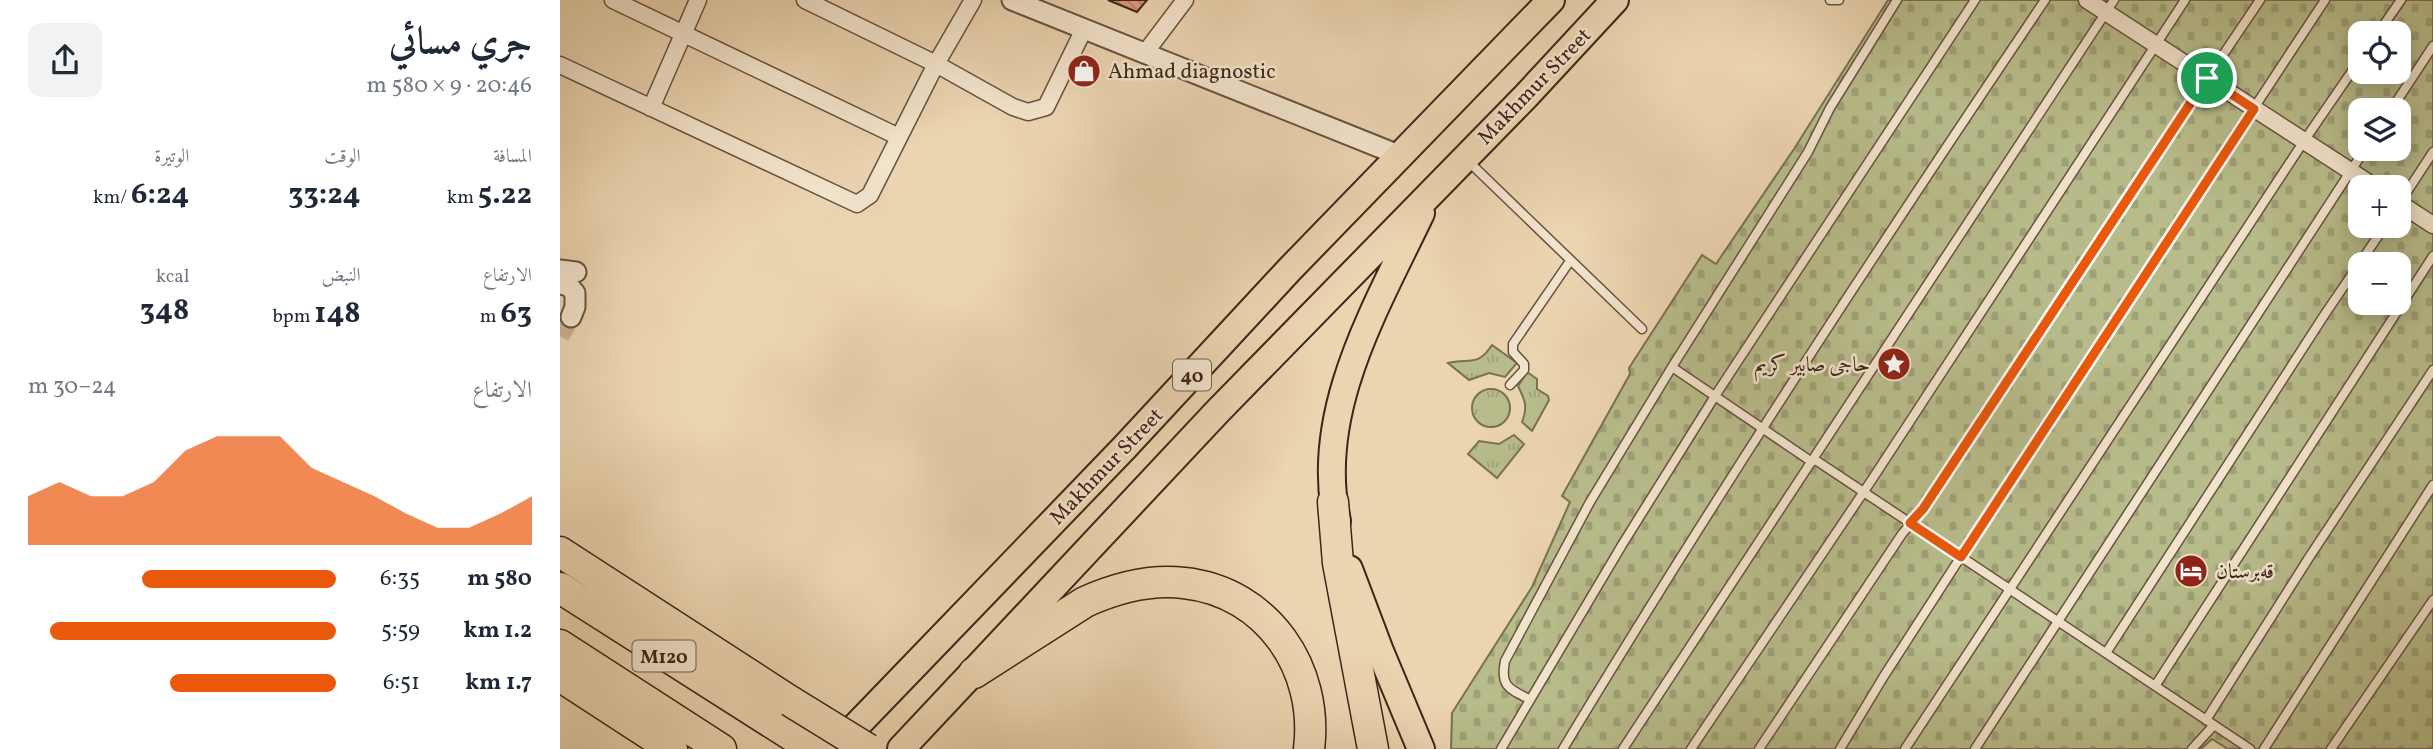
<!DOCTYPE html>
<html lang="ar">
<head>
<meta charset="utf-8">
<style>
	:root { --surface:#fff; --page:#f2f2f3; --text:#1f2937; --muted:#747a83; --accent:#ea580c }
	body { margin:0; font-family:Vollkorn,Amiri,serif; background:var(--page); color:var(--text); direction:rtl; height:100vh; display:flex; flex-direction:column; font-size:26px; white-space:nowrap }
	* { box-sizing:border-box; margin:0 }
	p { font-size:23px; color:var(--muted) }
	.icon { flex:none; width:38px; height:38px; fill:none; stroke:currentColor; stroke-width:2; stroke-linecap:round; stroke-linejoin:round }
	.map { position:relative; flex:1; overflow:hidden; direction:ltr }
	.panel { display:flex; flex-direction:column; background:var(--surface); width:560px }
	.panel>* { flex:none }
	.fabs { position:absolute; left:1788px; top:21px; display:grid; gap:14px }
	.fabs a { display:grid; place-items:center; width:63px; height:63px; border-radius:14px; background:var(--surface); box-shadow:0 4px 18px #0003; font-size:35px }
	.pin { position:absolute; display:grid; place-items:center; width:60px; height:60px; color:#fff; margin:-30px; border:4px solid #fff; border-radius:50%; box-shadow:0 2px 7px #0007 }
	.round { display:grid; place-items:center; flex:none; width:74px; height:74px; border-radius:14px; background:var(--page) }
	.headline { display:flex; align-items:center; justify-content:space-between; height:119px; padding:0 28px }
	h1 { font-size:38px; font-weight:700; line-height:52px }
	.metrics { display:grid; grid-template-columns:repeat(3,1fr); gap:10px; height:119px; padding:7px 28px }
	.metrics div { display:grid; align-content:center }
	.metrics b { font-size:30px; font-weight:700 }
	.metrics small { font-size:19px; font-weight:400 }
	.metrics p { font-size:19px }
	.chart { height:196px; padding:14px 28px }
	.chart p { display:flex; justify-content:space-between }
	.chart svg { width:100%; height:126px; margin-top:7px; fill:var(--accent); opacity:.7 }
	ul { padding:0 28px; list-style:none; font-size:23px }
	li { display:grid; grid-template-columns:112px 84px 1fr; align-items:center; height:52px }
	li i { height:18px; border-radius:9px; background:var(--accent) }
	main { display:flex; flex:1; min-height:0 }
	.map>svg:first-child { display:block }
	.grass { fill:url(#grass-tufts); stroke:#7a7152; stroke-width:2 }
	.cemetery { fill:url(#cemetery-stones); stroke:#7a7152; stroke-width:2; fill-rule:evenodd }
	.building { fill:url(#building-back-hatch); stroke:#3b261a; stroke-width:2 }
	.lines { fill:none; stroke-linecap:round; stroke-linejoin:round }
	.tertiary-tunnel { stroke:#c8b192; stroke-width:19; stroke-dasharray:19 10; stroke-linecap:butt }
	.service-casing { stroke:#675240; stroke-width:11 }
	.minor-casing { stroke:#675240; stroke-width:19 }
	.tertiary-casing { stroke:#675240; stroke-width:23 }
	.trunk-casing { stroke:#3b261a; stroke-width:30 }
	.motorway-casing { stroke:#3b261a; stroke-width:33 }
	.service { stroke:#f2e3cc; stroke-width:8 }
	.minor { stroke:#f2e3cc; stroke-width:16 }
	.tertiary { stroke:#f2e3cc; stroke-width:19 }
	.trunk { stroke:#ebd4b0; stroke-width:26 }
	.motorway { stroke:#ebd4b0; stroke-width:30 }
	.motorway-bridge-casing { stroke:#3b261a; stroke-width:33; stroke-linecap:butt }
	.motorway-bridge { stroke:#ebd4b0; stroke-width:30 }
	.route-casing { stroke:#fff; stroke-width:14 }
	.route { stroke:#ea580c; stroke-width:9 }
	.labels { text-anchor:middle; stroke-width:5; stroke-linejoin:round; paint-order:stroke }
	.shield { fill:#f2e3cc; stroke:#725f4f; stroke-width:2 }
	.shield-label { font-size:19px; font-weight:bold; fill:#3b261a }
	.poi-label { font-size:21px; fill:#3b261a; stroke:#f2e3cc; text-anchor:start }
	.street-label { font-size:21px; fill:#3b261a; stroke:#f2e3cc }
</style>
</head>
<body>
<main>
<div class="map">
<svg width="1873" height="749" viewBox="0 0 1873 749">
	<defs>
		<pattern id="grass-tufts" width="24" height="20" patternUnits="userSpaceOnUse" patternTransform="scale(1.75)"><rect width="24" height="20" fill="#b8bc8b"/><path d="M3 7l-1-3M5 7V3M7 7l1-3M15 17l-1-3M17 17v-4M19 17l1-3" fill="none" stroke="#9fa177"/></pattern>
		<pattern id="cemetery-stones" width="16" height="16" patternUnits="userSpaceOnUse" patternTransform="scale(1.75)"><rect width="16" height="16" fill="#b8bc8b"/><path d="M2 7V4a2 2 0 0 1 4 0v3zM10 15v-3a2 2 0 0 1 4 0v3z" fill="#9fa177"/></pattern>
		<pattern id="building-back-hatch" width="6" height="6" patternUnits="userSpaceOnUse" patternTransform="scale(1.75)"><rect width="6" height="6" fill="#e09b79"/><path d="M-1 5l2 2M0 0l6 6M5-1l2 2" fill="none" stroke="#b77e62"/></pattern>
	</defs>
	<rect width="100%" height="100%" fill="#ebd4b0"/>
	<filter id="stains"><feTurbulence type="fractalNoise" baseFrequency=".00286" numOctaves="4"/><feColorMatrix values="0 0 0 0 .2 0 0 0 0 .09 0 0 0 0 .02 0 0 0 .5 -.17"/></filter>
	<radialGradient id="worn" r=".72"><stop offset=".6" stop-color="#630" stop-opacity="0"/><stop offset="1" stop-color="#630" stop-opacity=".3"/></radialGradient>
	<path class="grass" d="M932 345 957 363 945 377 929 373 909 380 888 363C909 358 918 367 932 345Z
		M967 372 977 379V389L988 396 989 400 972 431 962 422C968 407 965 400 958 386Z
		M912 408a19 19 0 1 1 38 0a19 19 0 1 1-38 0Z
		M954 435 964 444 937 478 908 454 919 441 939 444Z"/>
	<path class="cemetery" d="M1328 0H1873V749H1668L1652 739 1641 749H891L892 713 972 587 1010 502 1002 496 1070 374 1069 368 1142 255 1156 264 1234 149ZM1801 33H1839V72H1801ZM1801 110H1839V149H1801ZM1801 187H1839V226H1801ZM1801 264H1839V303H1801Z"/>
	<path class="building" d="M548 0H587L577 12Z"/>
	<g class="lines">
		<path class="tertiary-tunnel" d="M0 336 11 317"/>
		<defs>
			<path id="service" d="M1270 0H1279
				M1818 33 1841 0
				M1831 110 1873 46
				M907 160 1082 329
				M1839 204 1873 152
				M1112 367 1252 462
				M950 385 964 370V364L953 352V344L1010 261
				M1254 459 1690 749
				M1546 653 1765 314 1825 226
				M1595 686 1873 256
				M969 699C949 689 940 686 945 661L1030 502 1112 367 1248 152 1270 108 1337 0
				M1646 720 1750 556 1873 370
				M941 749 1062 545 1155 396 1415 0
				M1003 749C1156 495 1319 246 1485 0
				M1063 749 1554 0
				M1131 749 1313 478 1625 0
				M1199 749 1342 534 1363 509 1584 172 1700 0
				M1280 749 1324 676 1494 412 1765 0
				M1345 749 1744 141 1801 58
				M1415 749 1805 149
				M1632 749 1654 725
				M1704 749 1873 485
				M1771 749 1873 600"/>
			<path id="minor" d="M53 0 339 137
				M245 0 376 64 453 107 468 112 486 107 524 29
				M1527 0 1815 187
				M585 53 625 0
				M0 65 297 204 310 195 376 64 413 0
				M91 108 138 0
				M1839 203 1873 225"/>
			<path id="tertiary" d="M452 0 841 156
				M0 270 16 272
				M0 284 9 286 15 293V307L11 317"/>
			<path id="trunk" d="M777 521C753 412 816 308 861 213
				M789 569 820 651 861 749
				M274 749 564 448 730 269 991 0
				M341 749 658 411 966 96 1055 0"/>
			<path id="motorway" d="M773 502 778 563 813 749
				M0 552 230 701
				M0 588 253 749
				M0 645 161 749
				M414 673 525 602C556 588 590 579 624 583 708 592 759 669 749 749
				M0 676 112 749"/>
		</defs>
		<use href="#service" class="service-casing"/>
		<use href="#minor" class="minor-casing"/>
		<use href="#tertiary" class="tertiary-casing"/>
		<use href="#trunk" class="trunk-casing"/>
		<use href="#motorway" class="motorway-casing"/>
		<use href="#service" class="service"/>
		<use href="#minor" class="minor"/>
		<use href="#tertiary" class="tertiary"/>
		<use href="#trunk" class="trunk"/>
		<use href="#motorway" class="motorway"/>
		<defs>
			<path id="motorway-bridge" d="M230 701 308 749"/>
		</defs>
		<use href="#motorway-bridge" class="motorway-bridge-casing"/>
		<use href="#motorway-bridge" class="motorway-bridge"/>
	</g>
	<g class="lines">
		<defs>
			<path id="route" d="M1647 78 1694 109 1401 557 1350 523 1363 509Z"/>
		</defs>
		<use href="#route" class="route-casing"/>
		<use href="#route" class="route"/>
	</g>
	<defs>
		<symbol id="shop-disc" viewBox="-11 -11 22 22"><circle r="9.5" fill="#8f2418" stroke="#f2e3cc"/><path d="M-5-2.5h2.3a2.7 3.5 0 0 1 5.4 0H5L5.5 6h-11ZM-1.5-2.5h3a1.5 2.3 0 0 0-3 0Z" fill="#fff"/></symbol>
		<symbol id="sight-disc" viewBox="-11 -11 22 22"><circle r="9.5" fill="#8f2418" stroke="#f2e3cc"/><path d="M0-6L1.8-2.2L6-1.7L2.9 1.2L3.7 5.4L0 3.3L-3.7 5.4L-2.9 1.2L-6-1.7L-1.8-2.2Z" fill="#fff"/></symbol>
		<symbol id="hotel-disc" viewBox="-11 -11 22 22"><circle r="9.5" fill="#8f2418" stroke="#f2e3cc"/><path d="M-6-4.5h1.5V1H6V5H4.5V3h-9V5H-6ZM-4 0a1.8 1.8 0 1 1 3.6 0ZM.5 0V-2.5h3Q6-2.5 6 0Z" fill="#fff"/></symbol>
	</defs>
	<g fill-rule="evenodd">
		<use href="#shop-disc" x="505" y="52" width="38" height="38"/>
		<use href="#sight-disc" x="1315" y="345" width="38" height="38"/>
		<use href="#hotel-disc" x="1612" y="552" width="38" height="38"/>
	</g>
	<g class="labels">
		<g class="shield">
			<rect x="613" y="359.5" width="38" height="31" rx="5"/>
			<rect x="72.5" y="640.5" width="63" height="31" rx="5"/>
		</g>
		<g class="shield-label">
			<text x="632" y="382">40</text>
			<text x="104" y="663">M120</text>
		</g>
		<g class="poi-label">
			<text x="548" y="78">Ahmad diagnostic</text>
			<text x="1310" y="371" text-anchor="end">حاجی صابیر کریم</text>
			<text x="1656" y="578">قەبرستان</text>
		</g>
		<g class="street-label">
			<text transform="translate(974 86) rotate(-46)" y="7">Makhmur Street</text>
			<text transform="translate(546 466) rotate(-46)" y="7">Makhmur Street</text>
		</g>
	</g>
	<rect width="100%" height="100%" filter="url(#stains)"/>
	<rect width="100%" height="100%" fill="url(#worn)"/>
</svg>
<div class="fabs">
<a><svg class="icon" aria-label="locate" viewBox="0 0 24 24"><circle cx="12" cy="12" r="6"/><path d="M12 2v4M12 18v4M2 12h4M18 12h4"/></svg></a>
<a><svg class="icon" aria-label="layers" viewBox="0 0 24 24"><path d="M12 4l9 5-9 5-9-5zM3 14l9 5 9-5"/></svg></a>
<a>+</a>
<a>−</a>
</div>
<div class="pin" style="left:1647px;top:78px;background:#1e9e55"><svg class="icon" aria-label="arrive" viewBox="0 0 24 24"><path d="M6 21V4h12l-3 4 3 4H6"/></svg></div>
</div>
<section class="panel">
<div class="headline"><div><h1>جري مسائي</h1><p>20:46 · 9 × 580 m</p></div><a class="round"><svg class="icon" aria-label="share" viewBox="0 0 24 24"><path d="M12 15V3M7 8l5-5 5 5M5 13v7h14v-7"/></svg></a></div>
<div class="metrics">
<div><p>المسافة</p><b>5.22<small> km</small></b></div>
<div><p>الوقت</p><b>33:24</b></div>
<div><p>الوتيرة</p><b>6:24<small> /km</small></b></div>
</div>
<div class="metrics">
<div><p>الارتفاع</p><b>63<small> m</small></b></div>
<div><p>النبض</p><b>148<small> bpm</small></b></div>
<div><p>kcal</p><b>348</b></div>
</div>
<div class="chart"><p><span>الارتفاع</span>24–30 m</p>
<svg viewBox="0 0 160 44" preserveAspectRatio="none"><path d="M0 44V27L10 22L20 27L30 27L40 22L50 11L60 6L70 6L80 6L90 17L100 22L110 27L120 33L130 38L140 38L150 33L160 27V44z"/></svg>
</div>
<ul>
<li><b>580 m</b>6:35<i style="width:63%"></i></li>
<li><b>1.2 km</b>5:59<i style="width:93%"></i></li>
<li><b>1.7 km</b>6:51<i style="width:54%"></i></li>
</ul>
</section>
</main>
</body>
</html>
